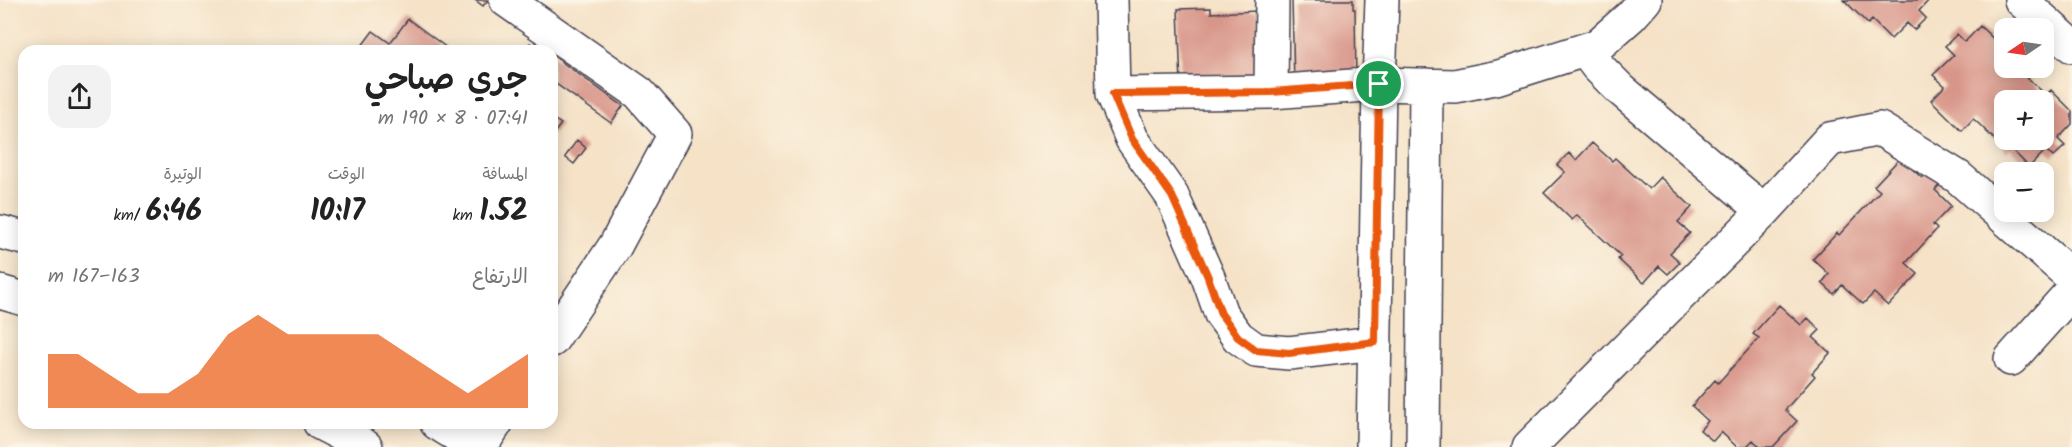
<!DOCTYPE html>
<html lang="ar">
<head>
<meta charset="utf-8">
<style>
	:root { --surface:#fff; --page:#f2f2f2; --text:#222; --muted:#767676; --accent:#ea580c }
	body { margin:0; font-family:Kalam,"Playpen Sans Arabic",sans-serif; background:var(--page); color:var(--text); direction:rtl; height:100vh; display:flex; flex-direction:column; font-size:22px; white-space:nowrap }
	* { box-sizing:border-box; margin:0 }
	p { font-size:20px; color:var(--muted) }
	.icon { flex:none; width:33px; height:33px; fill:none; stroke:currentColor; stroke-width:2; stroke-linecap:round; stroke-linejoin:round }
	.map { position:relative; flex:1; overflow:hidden; direction:ltr }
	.details { position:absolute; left:18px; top:45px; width:540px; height:384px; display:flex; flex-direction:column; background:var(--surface); border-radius:18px; box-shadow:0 3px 15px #0003; direction:rtl }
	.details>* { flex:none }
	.needle { width:39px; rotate:257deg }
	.buttons { position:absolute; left:1994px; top:18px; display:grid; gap:12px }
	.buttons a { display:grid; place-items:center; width:60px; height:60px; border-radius:12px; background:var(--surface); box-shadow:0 3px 15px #0003; font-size:30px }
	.pin { position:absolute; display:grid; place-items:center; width:51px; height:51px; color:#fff; margin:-26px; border:3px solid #fff; border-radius:50%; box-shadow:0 2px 6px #0007 }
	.round { display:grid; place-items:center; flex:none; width:63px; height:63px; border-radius:18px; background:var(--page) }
	.summary { display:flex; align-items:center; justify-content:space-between; height:102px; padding:0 30px }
	h1 { font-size:33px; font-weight:600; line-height:45px }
	.metrics { display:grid; grid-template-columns:repeat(3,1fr); gap:9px; height:102px; padding:6px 30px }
	.metrics div { display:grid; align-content:center }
	.metrics b { font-size:30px; font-weight:600 }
	.metrics small { font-size:16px; font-weight:400 }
	.metrics p { font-size:16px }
	.chart { height:168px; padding:12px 30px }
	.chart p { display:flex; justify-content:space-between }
	.chart svg { width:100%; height:108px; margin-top:6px; fill:var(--accent); opacity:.7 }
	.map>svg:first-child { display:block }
	.building { fill:#d89589; fill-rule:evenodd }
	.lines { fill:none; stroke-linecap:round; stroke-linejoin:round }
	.minor-casing { stroke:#423f50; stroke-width:36 }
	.tertiary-casing { stroke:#423f50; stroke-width:36 }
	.trunk-casing { stroke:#423f50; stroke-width:36 }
	.minor { stroke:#fff; stroke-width:33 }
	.tertiary { stroke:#fff; stroke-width:33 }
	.trunk { stroke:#fff; stroke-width:33 }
	.route-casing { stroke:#fff; stroke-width:12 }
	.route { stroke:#ea580c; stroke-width:8 }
</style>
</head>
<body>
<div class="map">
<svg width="2072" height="447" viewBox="0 0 2072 447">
	<rect width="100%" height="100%" fill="#fcf5e5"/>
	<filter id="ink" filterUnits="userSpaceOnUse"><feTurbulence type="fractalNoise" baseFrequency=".0167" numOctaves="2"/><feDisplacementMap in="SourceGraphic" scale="12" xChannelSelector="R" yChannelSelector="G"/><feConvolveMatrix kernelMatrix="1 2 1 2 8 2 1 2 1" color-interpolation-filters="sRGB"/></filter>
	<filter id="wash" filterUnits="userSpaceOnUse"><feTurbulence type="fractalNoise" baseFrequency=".008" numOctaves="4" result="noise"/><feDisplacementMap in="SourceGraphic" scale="24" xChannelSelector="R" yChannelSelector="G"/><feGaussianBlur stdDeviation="1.35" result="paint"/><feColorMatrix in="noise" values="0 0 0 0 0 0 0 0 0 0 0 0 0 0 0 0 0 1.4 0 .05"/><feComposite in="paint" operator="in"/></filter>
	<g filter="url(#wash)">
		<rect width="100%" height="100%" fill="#f5e2c7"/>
		<g id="blocks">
			<path class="building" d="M475 0H488L483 6Z
				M1292 0H1353V9H1355L1356 82 1294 83Z
				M1844 0H1929L1919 11 1926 18 1914 30 1907 23 1891 39 1872 20 1868 24Z
				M1211 8V13L1258 11 1261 82 1181 85 1178 9Z
				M408 19 451 51H358L373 31 390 43Z
				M1980 26 2004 49V68H2017L2046 95 2051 90 2072 111V124L2058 139 2065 146 2053 157 2046 150 2029 167 2010 148 2007 152 1977 122 1973 119 1962 131 1931 100 1945 86 1933 75 1954 55 1945 46 1957 34 1965 42ZM2004 100H2043V140H2004Z
				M530 43 540 51H526L524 50Z
				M552 55 623 106 611 123 552 81Z
				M552 118 561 124 552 136Z
				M577 140 586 148 574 164 565 157Z
				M1592 143 1612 161 1615 158 1649 189 1660 177 1692 207 1678 222 1690 233 1670 253 1680 262 1668 274 1659 266 1644 283 1618 259 1621 256 1577 215 1572 220 1544 193 1565 172 1557 165 1569 153 1576 160Z
				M1900 158 1922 178 1928 171 1941 183 1935 190 1951 206 1933 225 1937 229 1906 263 1918 274 1888 306 1874 293 1863 304 1842 285 1834 294 1822 283 1829 274 1813 259 1837 233 1839 235 1880 191 1874 186Z
				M1779 305 1801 325 1808 318 1820 330 1813 337 1830 353 1812 373 1815 376 1785 410 1797 421 1773 447H1760L1753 440 1746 447H1737L1721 432 1713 441 1700 430 1708 421 1692 406 1715 380 1718 383 1759 338 1753 334Z"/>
		</g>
	</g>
	<g filter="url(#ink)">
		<use href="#blocks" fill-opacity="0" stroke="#423f50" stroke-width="1.5"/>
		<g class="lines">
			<defs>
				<path id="minor" d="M506 0 639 93 675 134 615 246 552 340
					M1111 0 1113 94 1271 92 1379 84 1455 86 1499 77 1597 46 1631 16 1645 0
					M2021 0 2072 46
					M1585 50 1597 66 1620 89 1764 211
					M1271 92 1272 0
					M1113 94 1132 139 1172 196 1208 277 1221 314 1238 337 1256 350 1289 353 1375 343
					M2011 359 2072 291
					M480 447 496 423
					M1423 447 1426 85
					M1529 447 1764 211 1830 139 1880 129 1958 177 2072 277"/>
				<path id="tertiary" d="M1373 447 1379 84 1382 0"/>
				<path id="trunk" d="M0 232 24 238
					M0 292 24 299
					M320 423 366 447
					M437 423 476 447"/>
			</defs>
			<use href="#minor" class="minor-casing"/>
			<use href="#tertiary" class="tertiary-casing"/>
			<use href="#trunk" class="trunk-casing"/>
			<use href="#minor" class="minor"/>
			<use href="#tertiary" class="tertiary"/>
			<use href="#trunk" class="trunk"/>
		</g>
	</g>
	<g class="lines" filter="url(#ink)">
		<defs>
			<path id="route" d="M1379 84 1375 342 1289 353 1256 350 1238 337 1221 314 1208 277 1172 196 1132 139 1113 94 1271 92Z"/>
		</defs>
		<use href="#route" class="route-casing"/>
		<use href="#route" class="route"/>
	</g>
</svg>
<div class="buttons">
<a><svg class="needle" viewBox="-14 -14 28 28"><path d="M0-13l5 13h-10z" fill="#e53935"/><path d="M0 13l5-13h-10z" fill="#767676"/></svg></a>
<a>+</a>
<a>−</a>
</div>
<div class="pin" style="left:1379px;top:84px;background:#1e9e55"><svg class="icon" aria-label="arrive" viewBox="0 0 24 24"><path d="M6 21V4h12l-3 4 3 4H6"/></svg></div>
<section class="details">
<div class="summary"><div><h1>جري صباحي</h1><p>07:41 · 8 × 190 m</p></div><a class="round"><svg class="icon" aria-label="share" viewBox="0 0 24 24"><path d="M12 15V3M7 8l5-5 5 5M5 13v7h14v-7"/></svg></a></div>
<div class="metrics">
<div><p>المسافة</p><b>1.52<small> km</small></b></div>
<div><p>الوقت</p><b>10:17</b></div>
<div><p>الوتيرة</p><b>6:46<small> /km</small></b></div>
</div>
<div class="chart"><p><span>الارتفاع</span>163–167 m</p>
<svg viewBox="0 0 160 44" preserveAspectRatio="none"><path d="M0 44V22L10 22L20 30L30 38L40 38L50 30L60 14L70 6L80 14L90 14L100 14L110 14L120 22L130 30L140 38L150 30L160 22V44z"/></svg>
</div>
</section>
</div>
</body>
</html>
